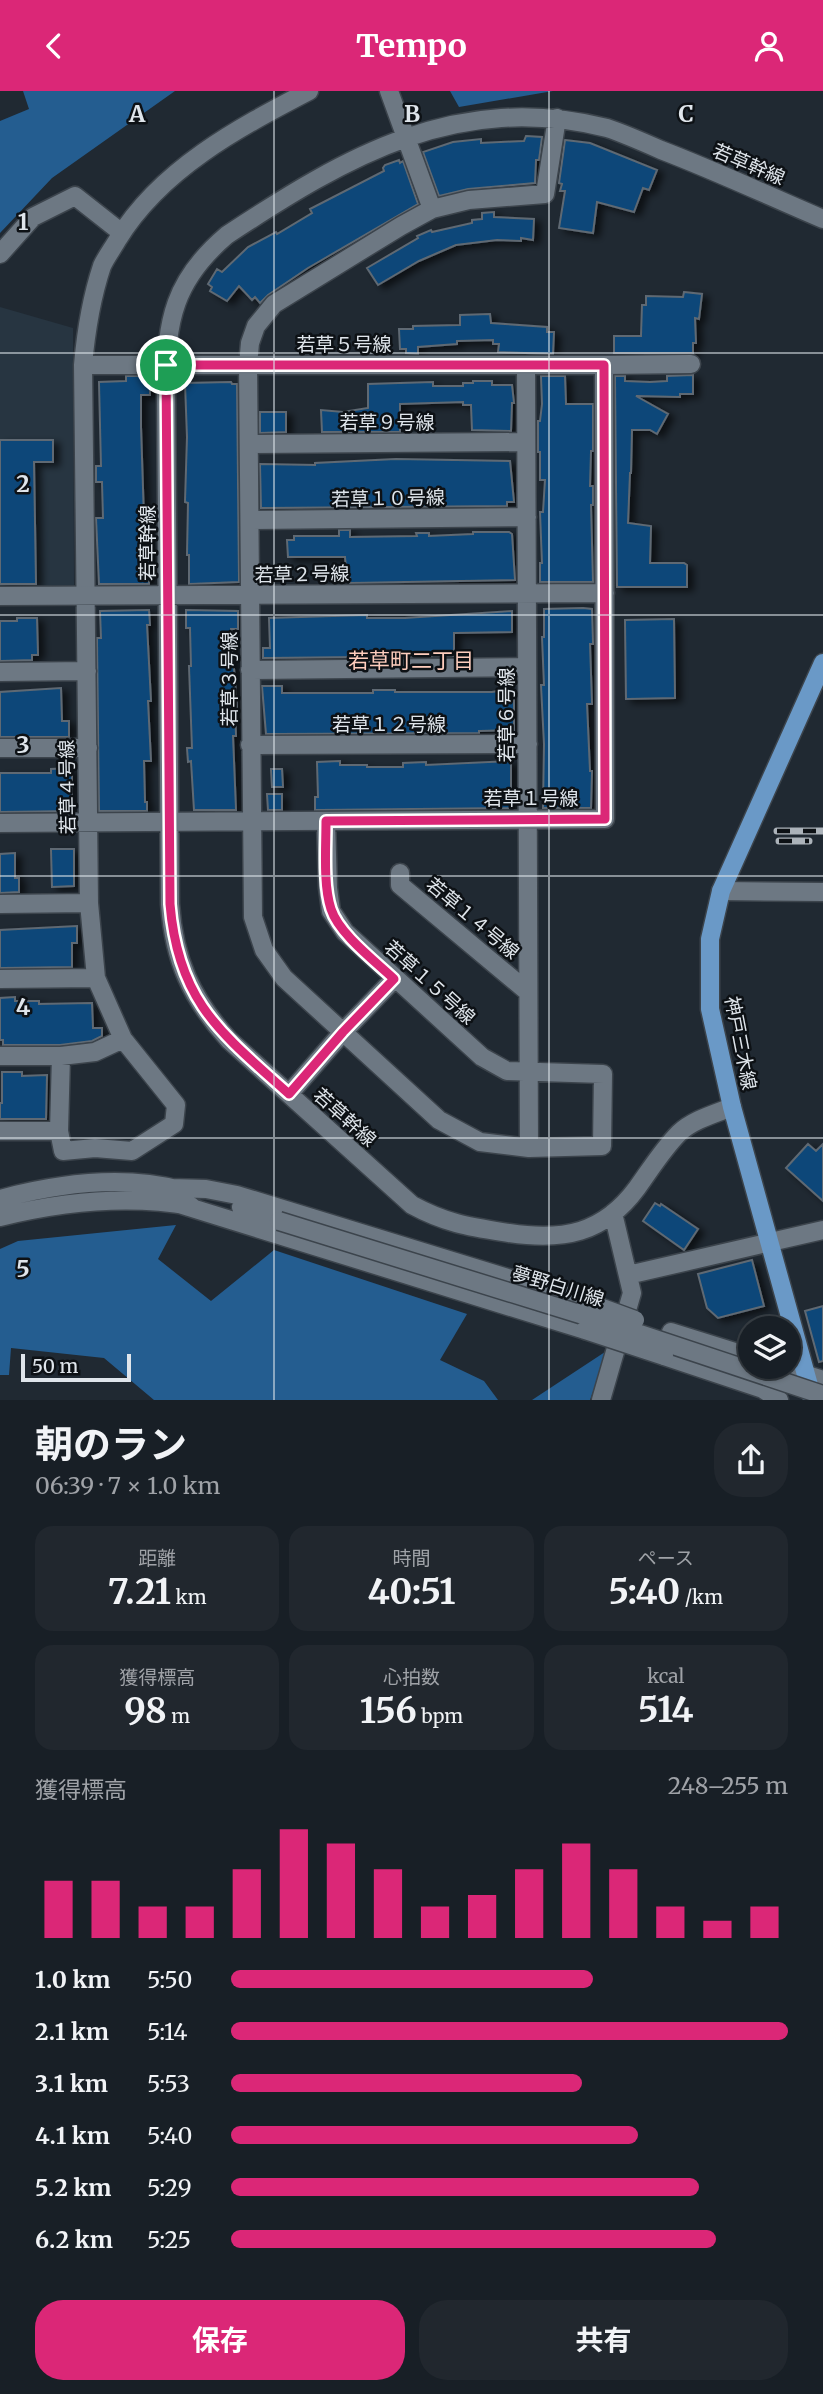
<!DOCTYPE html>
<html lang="ja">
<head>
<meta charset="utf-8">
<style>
	:root { --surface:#181f26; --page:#21272e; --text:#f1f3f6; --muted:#9fa2a7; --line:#363d43; --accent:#db2777 }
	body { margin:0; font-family:Merriweather,"Noto Sans JP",serif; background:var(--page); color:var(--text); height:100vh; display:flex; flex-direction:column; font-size:26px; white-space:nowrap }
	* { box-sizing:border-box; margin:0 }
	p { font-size:23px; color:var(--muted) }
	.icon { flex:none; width:38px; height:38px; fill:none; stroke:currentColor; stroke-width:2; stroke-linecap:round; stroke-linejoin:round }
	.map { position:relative; height:1309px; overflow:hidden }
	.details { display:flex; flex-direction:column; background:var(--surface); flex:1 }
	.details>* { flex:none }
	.tools { position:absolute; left:738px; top:1225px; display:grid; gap:14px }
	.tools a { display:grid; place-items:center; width:63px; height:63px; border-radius:50%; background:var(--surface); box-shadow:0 2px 5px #0004,0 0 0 2px var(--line); font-size:35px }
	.scale { position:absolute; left:21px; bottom:18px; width:110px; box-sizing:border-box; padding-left:7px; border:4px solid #dfe5eb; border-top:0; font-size:19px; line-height:24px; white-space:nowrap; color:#dfe5eb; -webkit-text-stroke:5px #0d1115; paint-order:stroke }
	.pin { position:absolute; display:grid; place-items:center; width:60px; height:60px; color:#fff; margin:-30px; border:4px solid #fff; border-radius:50%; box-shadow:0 2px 7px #0007 }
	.round { display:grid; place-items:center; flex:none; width:74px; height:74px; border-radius:28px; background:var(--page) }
	.summary { display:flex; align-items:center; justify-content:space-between; height:119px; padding:0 35px }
	h1 { font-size:38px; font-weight:700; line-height:52px }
	.metrics { display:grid; grid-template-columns:repeat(3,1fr); gap:10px; height:119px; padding:7px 35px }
	.metrics div { display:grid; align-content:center; border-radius:18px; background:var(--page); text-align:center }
	.metrics b { font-size:35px; font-weight:700 }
	.metrics small { font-size:19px; font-weight:400 }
	.metrics p { font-size:19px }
	.chart { height:196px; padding:14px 35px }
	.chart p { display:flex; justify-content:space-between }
	.chart svg { width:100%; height:126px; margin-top:7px; stroke:var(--accent); stroke-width:6 }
	.cta { display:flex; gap:14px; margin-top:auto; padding:14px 35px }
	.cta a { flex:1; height:80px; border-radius:28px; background:var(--accent); color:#fff; font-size:28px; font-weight:700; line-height:80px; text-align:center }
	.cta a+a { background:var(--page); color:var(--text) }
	ul { padding:0 35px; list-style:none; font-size:23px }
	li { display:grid; grid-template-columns:112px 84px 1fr; align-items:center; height:52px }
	li i { height:18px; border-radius:9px; background:var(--accent) }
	header { display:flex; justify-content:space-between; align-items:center; height:91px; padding:0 35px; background:var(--accent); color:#fff; font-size:32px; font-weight:700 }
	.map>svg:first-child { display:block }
	.built { fill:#273541 }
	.forest { fill:#245d90 }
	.building { fill:#094779; stroke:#5f6973; stroke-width:2; filter:url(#shadow) }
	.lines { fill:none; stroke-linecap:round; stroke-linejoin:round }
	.minor-casing { stroke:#3c444c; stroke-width:21 }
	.major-casing { stroke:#3c444c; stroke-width:21 }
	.minor { stroke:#6d7883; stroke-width:18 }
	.major { stroke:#6a99c7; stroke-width:18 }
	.rail-casing { stroke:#acb3ba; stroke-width:7 }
	.rail { stroke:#0d1115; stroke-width:4.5; stroke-dasharray:13; stroke-linecap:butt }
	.minor-bridge-casing { stroke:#3c444c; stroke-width:21; stroke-linecap:butt }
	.minor-bridge { stroke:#6d7883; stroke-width:18 }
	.route-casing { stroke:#fff; stroke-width:14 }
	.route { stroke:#db2777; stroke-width:9 }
	.grid { fill:none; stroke:#dfe5eb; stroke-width:2; stroke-opacity:0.55 }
	.labels { text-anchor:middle; stroke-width:5; stroke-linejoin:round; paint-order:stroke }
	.street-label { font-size:19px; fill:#dfe5eb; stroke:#0d1115 }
	.neighbourhood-label { font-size:21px; fill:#fecdbd; stroke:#0d1115 }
	.grid-label { font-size:23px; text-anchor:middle; font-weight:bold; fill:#dfe5eb; stroke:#0d1115; stroke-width:5; stroke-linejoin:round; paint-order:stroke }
</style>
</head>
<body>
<header><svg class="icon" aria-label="back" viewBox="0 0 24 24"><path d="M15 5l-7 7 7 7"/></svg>Tempo<svg class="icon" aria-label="person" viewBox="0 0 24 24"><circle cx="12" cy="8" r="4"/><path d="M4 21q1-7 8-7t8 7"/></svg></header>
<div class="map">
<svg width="823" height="1309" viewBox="0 0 823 1309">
	<defs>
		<filter id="shadow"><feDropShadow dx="6" dy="3.5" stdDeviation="3.5" flood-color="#0009"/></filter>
	</defs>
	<rect width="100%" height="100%" fill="#202932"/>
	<path class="built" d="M0 216 73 237 74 498H0Z"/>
	<path class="forest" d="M23 0H175L52 87 0 142V30L29 18Z
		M450 0H553L459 16Z
		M176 1134 158 1168 211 1210 274 1159 467 1223 440 1269 484 1290 498 1309H154L104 1267 11 1257 9 1284H0V1158L18 1150Z
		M608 1259 590 1309H532Z"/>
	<path class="building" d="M526 45 542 46 539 69H536L535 92 468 98 439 105 423 61 453 51 481 48V52L524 50Z
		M565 49 590 52 657 79 649 99 643 97 634 121 597 111 593 142 559 137 565 100H560L562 93 559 92Z
		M399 69 400 72 403 70 418 113 308 177 268 204 260 212 255 206 252 209 239 195 227 210 210 200 212 196 208 193 217 178 222 181 248 156 276 141 277 143 312 122 310 118 384 80 383 77 385 74Z
		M494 121V126L534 128 533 149 521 147V150L497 149 456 154 419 170 378 194 367 177 418 147 417 145 431 139 432 141 472 132V129L482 128V122Z
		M684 201 702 203 699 228 695 227 696 252H693V262H614V245H641L642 214H646V205L683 206Z
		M490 223 491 232 547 236V241H554L553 263 498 261 499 253H493V249L457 250V253L418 256V263L406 262V258H400L399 238H413V235L460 234V224Z
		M693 284V303H680V306L636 305 668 323 657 343 650 339H632L631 382H630L628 432 651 435 650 472H684L687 474V496H617L615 285H625V290L650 291 667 290V285Z
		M126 285H150V304H141V336L144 428H147L148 453H150L149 493H99L96 427H103L102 391H96V375H101L99 291 126 290Z
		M541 285H565L566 313H593V360H591L590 395H593V414H591L593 491H540V472H542L540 421H543L545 389H540V361H538V330H540L542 313Z
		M473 290H492V294H512L514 312H512L511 340 472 339 471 314H463V311L400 313V341H322L321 319 343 321 368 317V293L433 291V295H463V292H473Z
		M231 291 232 293H237L239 491 189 493V464H187L188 412 185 411 187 346 185 292Z
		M260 321H286V341L260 342Z
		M0 349H53V371H34L36 493H0Z
		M396 368 510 370 514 411H507V415L261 417 260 373 315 374V372Z
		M339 439H350V446L417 445 416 442H429V445L473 443V441H509L512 443 515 489 350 492V487H347L345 466H288L287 449H294V445H339Z
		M583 517 592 518 593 553H590L592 613H587L590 680H592L591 717H543L544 653 541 594H544L542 546H544V518Z
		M149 519 150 534H147L151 610H148L151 670H144L145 711H147V720H99L97 547H101L100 520Z
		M186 519 238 520V538H231L237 617H235L236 645H233L236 719H194L191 670 188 671 187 657H192L189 575H191L190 537H186Z
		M512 520V541L454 542V565L263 567V557H270L269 527 367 524V527H405Z
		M17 527H37L38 564H32V569L0 570V530H17Z
		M674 528 675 607 626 608 625 529Z
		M262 595H282V602H373V599H395V601H492L504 599V601L514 600V639L479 640V642L266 643Z
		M61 597 62 630H69V646H0V601Z
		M340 670V674H367V676H403V672L426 671V674L511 670V717L315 719V706H318L317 671Z
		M72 677V720L0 721V682H51V678Z
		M271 678H282L283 696H272Z
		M267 703H282V719H268Z
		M51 758H74V795L52 796Z
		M15 762V787H19V801L0 802V763Z
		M77 835V852H72V876L0 877V839Z
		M15 906V910H39V913L92 912 93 937H102V945L92 950 60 954H3V949H0V907Z
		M2 981H22V985L47 984 46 1028H0V1012H2Z
		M808 1053 816 1060 823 1053V1110L786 1077Z
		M655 1112 660 1115 661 1113 698 1138 684 1159 643 1130Z
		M752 1169 764 1215 718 1227 707 1217 698 1183Z
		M823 1215V1270L819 1271 805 1220Z"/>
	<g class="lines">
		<defs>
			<path id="minor" d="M389 0 432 118
				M0 163 33 126 75 105 122 142
				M83 274H604
				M526 275 529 1057
				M249 353 526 351
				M250 429 527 426
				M0 505 605 502
				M250 579 527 576
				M0 581 87 580
				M250 654 528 653
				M0 657H88
				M326 730 328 797 331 820 345 841 482 966 507 980 603 983 602 1055 529 1057 480 1051 439 1029 284 887 264 859 253 826 248 274 250 252 256 235 274 213 401 135 432 118 469 109 545 103 557 27
				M0 732 605 728 604 274 691 273
				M400 782V794L528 901
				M721 800 823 801
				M0 813 89 812
				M0 888 96 887
				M0 965H61L95 961 123 948
				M289 1003 343 941 394 888
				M732 1016C714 1023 693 1029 679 1042 663 1058 650 1079 637 1097 603 1143 563 1150 509 1142 471 1136 447 1133 412 1114L229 949C191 907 174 869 170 813L166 296C166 229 174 189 227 144 347 65 457 0 607 37 625 43 643 51 661 59 716 80 769 105 823 128
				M0 1040H59L63 1060 95 1057 132 1060 174 1033 176 1014 123 948 96 887 89 812 83 274C86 240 91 208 102 175 106 166 113 157 118 148 161 78 238 37 309 0
				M59 1040 61 965
				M171 1097 206 1098 237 1104 586 1211
				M0 1108C56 1093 123 1084 180 1099
				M179 1113 585 1239
				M241 1116 279 1130
				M0 1126C61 1111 128 1104 191 1115
				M628 1184 823 1139
				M671 1241 751 1266
				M664 1265 763 1298 779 1309
				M782 1276 823 1289
				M601 1309 632 1202 613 1122"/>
			<path id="major" d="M813 1309 732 1016 710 918V848L721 800 823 572"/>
		</defs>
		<use href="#minor" class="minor-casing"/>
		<use href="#major" class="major-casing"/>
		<use href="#minor" class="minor"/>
		<use href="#major" class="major"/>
		<defs>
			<path id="rail" d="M777 740H823
				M779 750H809"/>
		</defs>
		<use href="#rail" class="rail-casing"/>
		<use href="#rail" class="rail"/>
		<defs>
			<path id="minor-bridge" d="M279 1130 586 1225 823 1304
				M586 1211 635 1229
				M585 1239 664 1265"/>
		</defs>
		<use href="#minor-bridge" class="minor-bridge-casing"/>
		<use href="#minor-bridge" class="minor-bridge"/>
	</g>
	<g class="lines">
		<defs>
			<path id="route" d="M166 274H604L605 728 326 730C326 756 323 794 331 818 339 843 375 870 394 888L343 941 289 1003C221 942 178 911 170 813Z"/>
		</defs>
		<use href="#route" class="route-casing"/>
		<use href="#route" class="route"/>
	</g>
	<path class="grid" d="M274 0V1309M549 0V1309M0 262H823M0 524H823M0 785H823M0 1047H823"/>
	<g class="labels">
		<g class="street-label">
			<text transform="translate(749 73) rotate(23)" y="7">若草幹線</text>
			<text x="344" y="260">若草５号線</text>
			<text x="387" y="338">若草９号線</text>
			<text transform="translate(388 407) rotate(-1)" y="7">若草１０号線</text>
			<text transform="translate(147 452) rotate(-90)" y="7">若草幹線</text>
			<text transform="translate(302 483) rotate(-1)" y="7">若草２号線</text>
			<text transform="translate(229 588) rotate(-90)" y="7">若草３号線</text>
			<text transform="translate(506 624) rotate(-90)" y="7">若草６号線</text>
			<text x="389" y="640">若草１２号線</text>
			<text transform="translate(67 696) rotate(-91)" y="7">若草４号線</text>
			<text x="531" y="714">若草１号線</text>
			<text transform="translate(473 827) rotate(40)" y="7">若草１４号線</text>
			<text transform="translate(430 891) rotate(42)" y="7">若草１５号線</text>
			<text transform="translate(741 952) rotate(79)" y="7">神戸三木線</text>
			<text transform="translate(345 1026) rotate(42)" y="7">若草幹線</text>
			<text transform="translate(558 1195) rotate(17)" y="7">夢野白川線</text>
		</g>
		<g class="neighbourhood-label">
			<text x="411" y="577">若草町二丁目</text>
		</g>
	</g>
	<g class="grid-label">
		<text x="137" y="31">A</text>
		<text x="412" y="31">B</text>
		<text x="686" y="31">C</text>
		<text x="23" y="139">1</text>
		<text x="23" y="401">2</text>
		<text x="23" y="662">3</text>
		<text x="23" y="924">4</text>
		<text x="23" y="1186">5</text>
	</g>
</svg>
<div class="tools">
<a><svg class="icon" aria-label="layers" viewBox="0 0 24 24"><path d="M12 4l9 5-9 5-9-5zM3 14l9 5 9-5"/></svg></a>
</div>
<div class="scale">50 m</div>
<div class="pin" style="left:166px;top:274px;background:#1e9e55"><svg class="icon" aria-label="arrive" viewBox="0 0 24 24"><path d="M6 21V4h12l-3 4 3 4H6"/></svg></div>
</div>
<section class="details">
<div class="summary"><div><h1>朝のラン</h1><p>06:39 · 7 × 1.0 km</p></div><a class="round"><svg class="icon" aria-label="share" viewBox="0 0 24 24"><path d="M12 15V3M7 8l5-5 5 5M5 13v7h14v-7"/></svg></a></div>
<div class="metrics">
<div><p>距離</p><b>7.21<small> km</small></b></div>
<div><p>時間</p><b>40:51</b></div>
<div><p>ペース</p><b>5:40<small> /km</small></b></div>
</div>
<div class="metrics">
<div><p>獲得標高</p><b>98<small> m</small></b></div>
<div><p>心拍数</p><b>156<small> bpm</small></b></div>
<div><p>kcal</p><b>514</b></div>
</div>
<div class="chart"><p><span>獲得標高</span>248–255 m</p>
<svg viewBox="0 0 160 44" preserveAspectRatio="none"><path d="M5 44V24M15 44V24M25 44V33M35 44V33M45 44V20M55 44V6M65 44V11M75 44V20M85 44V33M95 44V29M105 44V20M115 44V11M125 44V20M135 44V33M145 44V38M155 44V33"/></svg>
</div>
<ul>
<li><b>1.0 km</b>5:50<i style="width:65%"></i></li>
<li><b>2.1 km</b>5:14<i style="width:100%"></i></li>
<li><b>3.1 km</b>5:53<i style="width:63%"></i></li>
<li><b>4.1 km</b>5:40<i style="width:73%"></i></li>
<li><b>5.2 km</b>5:29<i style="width:84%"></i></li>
<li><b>6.2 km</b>5:25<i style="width:87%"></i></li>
</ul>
<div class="cta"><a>保存</a><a>共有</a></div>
</section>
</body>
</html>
